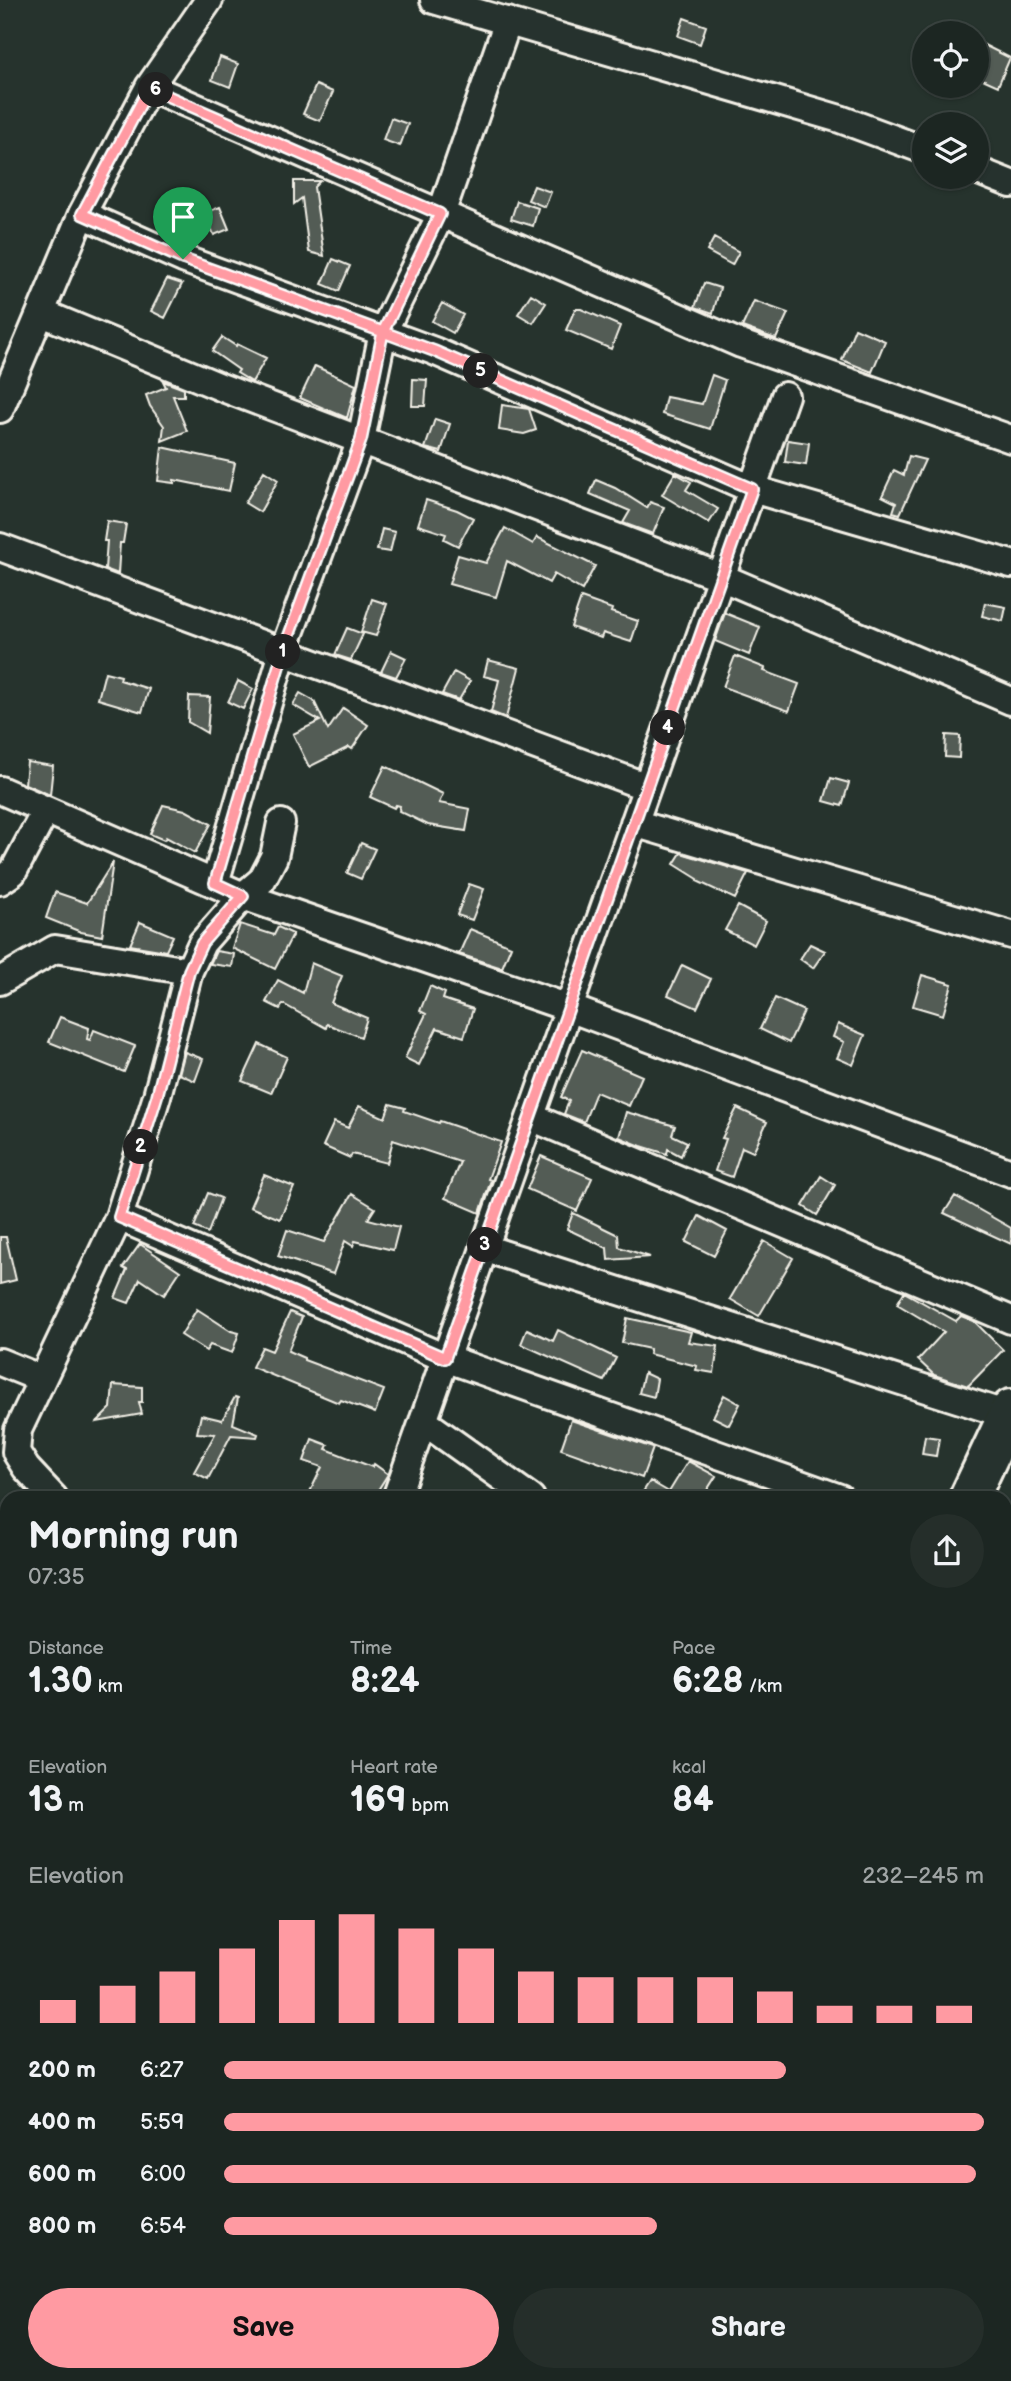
<!DOCTYPE html>
<html lang="en">
<head>
<meta charset="utf-8">
<style>
	:root { --surface:#1c2622; --page:#252e2a; --text:#f1f3f6; --muted:#a0a5a5; --line:#3a4340; --accent:#ff9aa2 }
	body { margin:0; font-family:"Balsamiq Sans",sans-serif; background:var(--page); color:var(--text); height:100vh; display:flex; flex-direction:column; font-size:26px; white-space:nowrap }
	* { box-sizing:border-box; margin:0 }
	p { font-size:23px; color:var(--muted) }
	.icon { flex:none; width:38px; height:38px; fill:none; stroke:currentColor; stroke-width:2; stroke-linecap:round; stroke-linejoin:round }
	.map { position:relative; flex:1; overflow:hidden }
	.panel { position:absolute; left:0px; top:1491px; width:1012px; height:891px; display:flex; flex-direction:column; background:var(--surface); border-radius:21px 21px 0 0; box-shadow:0 2px 5px #0004,0 0 0 2px var(--line) }
	.panel>* { flex:none }
	.tools { position:absolute; left:912px; top:21px; display:grid; gap:14px }
	.tools a { display:grid; place-items:center; width:77px; height:77px; border-radius:50%; background:var(--surface); box-shadow:0 2px 5px #0004,0 0 0 2px var(--line); font-size:35px }
	.pin { position:absolute; display:grid; place-items:center; width:60px; height:60px; color:#fff; margin:-72px -30px; border-radius:50% 50% 50% 0; rotate:-45deg; box-shadow:0 0 7px #0007 }
	.pin .icon { rotate:45deg }
	.km { position:absolute; width:35px; height:35px; margin:-18px; border-radius:50%; background:#222; color:#fff; font-size:19px; line-height:35px; text-align:center }
	.round { display:grid; place-items:center; flex:none; width:74px; height:74px; border-radius:37px; background:var(--page) }
	.summary { display:flex; align-items:center; justify-content:space-between; height:119px; padding:0 28px }
	h1 { font-size:38px; font-weight:700; line-height:52px }
	.stats { display:grid; grid-template-columns:repeat(3,1fr); gap:10px; height:119px; padding:7px 28px }
	.stats div { display:grid; align-content:center }
	.stats b { font-size:35px; font-weight:700 }
	.stats small { font-size:19px; font-weight:400 }
	.stats p { font-size:19px }
	.chart { height:196px; padding:14px 28px }
	.chart p { display:flex; justify-content:space-between }
	.chart svg { width:100%; height:126px; margin-top:7px; stroke:var(--accent); stroke-width:6 }
	.action { display:flex; gap:14px; margin-top:auto; padding:14px 28px }
	.action a { flex:1; height:80px; border-radius:42px; background:var(--accent); color:#111; font-size:28px; font-weight:700; line-height:80px; text-align:center }
	.action a+a { background:var(--page); color:var(--text) }
	ul { padding:0 28px; list-style:none; font-size:23px }
	li { display:grid; grid-template-columns:112px 84px 1fr; align-items:center; height:52px }
	li i { height:18px; border-radius:9px; background:var(--accent) }
	.map>svg:first-child { display:block }
	.building { fill:#525c55; stroke:#f4f1e8; stroke-width:2 }
	.lines { fill:none; stroke-linecap:round; stroke-linejoin:round }
	.minor-casing { stroke:#f4f1e8; stroke-width:32 }
	.highway-casing { stroke:#f4f1e8; stroke-width:44 }
	.minor { stroke:#26332d; stroke-width:26 }
	.highway { stroke:#26332d; stroke-width:38 }
	.route-casing { stroke:#fff; stroke-width:14 }
	.route { stroke:#ff9aa2; stroke-width:9 }
</style>
</head>
<body>
<div class="map">
<svg width="1011" height="2381" viewBox="0 0 1011 2381">
	<rect width="100%" height="100%" fill="#26332d"/>
	<filter id="ink" filterUnits="userSpaceOnUse"><feTurbulence type="fractalNoise" baseFrequency=".0143" numOctaves="2"/><feDisplacementMap in="SourceGraphic" scale="14" xChannelSelector="R" yChannelSelector="G"/><feConvolveMatrix kernelMatrix="1 2 1 2 8 2 1 2 1" color-interpolation-filters="sRGB"/></filter>
	<g filter="url(#ink)">
		<path class="building" d="M684 18 706 26 700 44 678 36Z
			M976 41 1010 58 998 86 976 76Z
			M220 57 238 64 230 87 212 80Z
			M316 85 333 92 320 121 303 114Z
			M391 118 408 124 400 146 383 140Z
			M294 181H320L314 187 324 256 309 252 302 198 294 204Z
			M534 186 551 192 545 207 528 200Z
			M517 201 538 208 533 226 511 219Z
			M220 207 229 229 214 235 205 213Z
			M714 238 739 252 732 265 707 251Z
			M333 259 350 266 339 291 322 284Z
			M167 279 182 284 165 318 151 311Z
			M704 283 720 288 713 313 695 307Z
			M531 294 546 303 533 323 518 314Z
			M754 301 788 313 776 339 742 327Z
			M442 303 463 315 453 333 432 321Z
			M575 309H581L620 326 611 349 566 330Z
			M855 328 885 341 872 372 842 360Z
			M222 337 236 346 237 344 266 358 252 382 237 373 239 370 212 351Z
			M315 366 356 385 347 418 300 398Z
			M712 375 725 380 710 429 662 414 666 397 702 404Z
			M413 379 427 380 425 406H412Z
			M163 381 184 389V396H173L187 431 162 441 164 426 150 406 146 395 166 387Z
			M502 405 529 409 536 430 524 434 499 430Z
			M435 419 450 424 441 452 425 448Z
			M788 440 809 443 806 465 785 462Z
			M162 447 235 463 229 491 174 480V483L158 481Z
			M909 456 925 460 900 514 893 512 896 503 882 496 894 470 904 475Z
			M264 471 278 480 260 512 245 503Z
			M675 473 691 482 686 490 718 509 709 523 662 495Z
			M596 480 615 488 647 508 650 502 664 507 653 534 623 523 630 511 590 494Z
			M426 500 457 510 473 518 458 546 444 539 446 534 418 525Z
			M107 521 126 524 123 543H120L118 574 105 569 107 541H104Z
			M505 528 533 544 537 537 595 566 582 590 554 574 549 583 507 561 496 597 449 584 458 555 486 563Z
			M382 529 395 532 390 552 377 550Z
			M581 598 612 609 611 612 638 621 631 642 603 633 601 638 571 627Z
			M372 599 387 604 376 636 361 632Z
			M985 603 1006 607 1003 621 982 616Z
			M725 613 760 627 749 655 715 641Z
			M347 628 363 634 351 660 335 655Z
			M391 651 406 658 396 677 381 672Z
			M735 656 765 668 764 671 799 684 789 711 723 687Z
			M488 660 519 668 506 718 491 712 499 680 484 676Z
			M105 672 121 676 120 680 149 689 142 712 98 699Z
			M454 672 470 681 459 700 442 694Z
			M238 681 253 689 243 709 228 702Z
			M300 693 314 701 328 730 343 708 368 725 352 749 349 747 309 767 293 734 320 721 293 705Z
			M189 696 210 697 207 733 188 722Z
			M946 735 960 736 959 758 945 757Z
			M27 762 53 766 50 795 25 784Z
			M385 766 443 794 439 803 470 809 466 831 428 825 399 811 400 806 396 805 394 808 370 797Z
			M831 778 849 783 842 806 824 801Z
			M163 805 185 810 211 824 195 853 166 837 164 840 150 834Z
			M361 843 375 849 361 879 347 873Z
			M681 853 748 873 735 899 697 881 698 879 674 864Z
			M113 862 102 936 81 932 46 918 55 892 87 903Z
			M469 884 484 889 472 920 457 915Z
			M738 906 766 921 754 945 725 930Z
			M140 922 173 936 166 951 130 945Z
			M240 924 274 935 278 927 293 934 275 969 232 948Z
			M470 929 511 946 502 968 459 954Z
			M810 944 825 951 813 968 800 959Z
			M216 951 234 954 232 967 210 964Z
			M311 963 342 976 331 1003 367 1018 361 1037 327 1024 326 1028 283 1004 280 1009 266 1002 278 980 303 993Z
			M682 965 711 979 697 1008 668 995Z
			M922 975 952 984 943 1015 913 1006Z
			M430 986 445 993 443 999 473 1009 464 1037 437 1028 419 1065 405 1058 426 1014 420 1011Z
			M775 998 804 1011 789 1043 760 1029Z
			M60 1017 89 1028 87 1039 90 1040 94 1030 135 1046 124 1072 49 1042Z
			M838 1024 865 1035 853 1065 837 1058 844 1042 833 1037Z
			M259 1044 287 1057 271 1093 242 1081Z
			M582 1050 642 1076 629 1106 596 1092 584 1122 564 1114 569 1101 561 1097Z
			M185 1052 203 1059 195 1081 179 1074Z
			M390 1104 405 1108 404 1111 439 1123 440 1121 501 1142 488 1179 491 1180 480 1213 445 1198 460 1162 393 1140 387 1163 352 1154 350 1158 323 1146 334 1122 348 1128 359 1106 385 1118Z
			M737 1108 767 1122 753 1152 742 1147 732 1177 715 1171 726 1139 722 1138Z
			M626 1112 675 1126 672 1135 687 1142 681 1156 668 1149 667 1154 641 1146 619 1137Z
			M541 1156 592 1178 577 1211 527 1189Z
			M264 1175 294 1187 280 1219 250 1207Z
			M821 1176 835 1185 817 1215 803 1206Z
			M208 1193 221 1198 208 1233 194 1227Z
			M352 1194 375 1208 368 1219 399 1227 393 1250 355 1241 353 1246 345 1241 333 1274 278 1256 287 1230 324 1242Z
			M955 1196 1011 1228V1244L944 1213Z
			M573 1213 618 1235 619 1247 650 1257 608 1260 607 1248 567 1229Z
			M699 1216 727 1231 714 1256 686 1242Z
			M0 1237H6L16 1280 0 1284Z
			M764 1241 793 1258 759 1316 730 1299Z
			M140 1244 180 1271 164 1295 140 1279 129 1303 115 1298 127 1270 123 1268Z
			M904 1292 956 1321 961 1316 974 1321 1003 1350 968 1386 934 1375 918 1360 944 1332 897 1304Z
			M197 1309 231 1331 239 1333 232 1353 210 1345 206 1351 181 1335Z
			M290 1312 302 1317 288 1351 304 1358V1360L384 1390 375 1413 341 1400 339 1403 252 1367 262 1347 272 1351Z
			M627 1318 691 1332 688 1342 718 1346 714 1373 696 1370 697 1366 649 1354 650 1349 622 1343Z
			M527 1329 553 1341 558 1330 616 1358 604 1381 521 1344Z
			M644 1373 657 1379 654 1397 639 1393Z
			M113 1385 142 1387V1402H139L142 1414 97 1422 111 1408Z
			M724 1395 740 1404 729 1425 713 1417Z
			M235 1397 238 1398 233 1424 258 1434 257 1437 231 1435 208 1479 194 1472 215 1434 197 1433 201 1415 222 1420Z
			M571 1420 653 1448 642 1478 561 1449Z
			M925 1436 939 1438 936 1456 922 1454Z
			M312 1439 328 1445 326 1449 372 1467 374 1464 388 1474 373 1498H307L322 1467 304 1461Z
			M688 1461 716 1476 702 1498H639L650 1481 669 1492Z"/>
		<g class="lines">
			<defs>
				<path id="minor" d="M434 0 840 119 924 150
					M149 87 741 344 1011 439
					M976 170 1011 184
					M82 214 183 259 434 351 752 489 1011 564
					M42 313 223 388 721 577 1011 701
					M0 409 82 214 149 87 209 0
					M0 547 647 787
					M0 790 243 896 569 1008 1011 1173
					M634 823 1011 935
					M0 881 13 872 46 810
					M215 883 283 652 361 440 383 332 441 214 508 21
					M0 981 55 949 189 971
					M531 1117 1011 1320
					M119 1217 445 1358 840 1498
					M484 1248 1011 1416
					M0 1362 42 1379
					M423 1421 531 1498
					M54 1498 26 1468 16 1452 18 1430 119 1217 157 1096 189 971 202 943 243 896 262 880 274 857 281 823
					M396 1498 785 396
					M1004 1597 1011 1594
					M0 1604 7 1601
					M0 1791 7 1794
					M0 1942 7 1949
					M1004 1981 1011 1976
					M0 2178 7 2180
					M1004 2214 1011 2211
					M1004 2295 1011 2323
					M159 2375 164 2381
					M97 2381 99 2375"/>
				<path id="highway" d="M969 1498 1011 1409
					M537 2381 540 2375"/>
			</defs>
			<use href="#minor" class="minor-casing"/>
			<use href="#highway" class="highway-casing"/>
			<use href="#minor" class="minor"/>
			<use href="#highway" class="highway"/>
		</g>
	</g>
	<g class="lines" filter="url(#ink)">
		<defs>
			<path id="route" d="M183 259 383 332 361 440 283 652 215 883 243 896 202 943 189 971 157 1096 119 1217 445 1358 752 489 434 351 383 332 440 214 149 88 82 214 183 259"/>
		</defs>
		<use href="#route" class="route-casing"/>
		<use href="#route" class="route"/>
	</g>
</svg>
<div class="tools">
<a><svg class="icon" aria-label="locate" viewBox="0 0 24 24"><circle cx="12" cy="12" r="6"/><path d="M12 2v4M12 18v4M2 12h4M18 12h4"/></svg></a>
<a><svg class="icon" aria-label="layers" viewBox="0 0 24 24"><path d="M12 4l9 5-9 5-9-5zM3 14l9 5 9-5"/></svg></a>
</div>
<div class="pin" style="left:183px;top:259px;background:#1e9e55"><svg class="icon" aria-label="arrive" viewBox="0 0 24 24"><path d="M6 21V4h12l-3 4 3 4H6"/></svg></div>
<b class="km" style="left:283px;top:652px">1</b>
<b class="km" style="left:141px;top:1147px">2</b>
<b class="km" style="left:485px;top:1245px">3</b>
<b class="km" style="left:668px;top:728px">4</b>
<b class="km" style="left:481px;top:371px">5</b>
<b class="km" style="left:156px;top:90px">6</b>
<section class="panel">
<div class="summary"><div><h1>Morning run</h1><p>07:35</p></div><a class="round"><svg class="icon" aria-label="share" viewBox="0 0 24 24"><path d="M12 15V3M7 8l5-5 5 5M5 13v7h14v-7"/></svg></a></div>
<div class="stats">
<div><p>Distance</p><b>1.30<small> km</small></b></div>
<div><p>Time</p><b>8:24</b></div>
<div><p>Pace</p><b>6:28<small> /km</small></b></div>
</div>
<div class="stats">
<div><p>Elevation</p><b>13<small> m</small></b></div>
<div><p>Heart rate</p><b>169<small> bpm</small></b></div>
<div><p>kcal</p><b>84</b></div>
</div>
<div class="chart"><p><span>Elevation</span>232–245 m</p>
<svg viewBox="0 0 160 44" preserveAspectRatio="none"><path d="M5 44V36M15 44V31M25 44V26M35 44V18M45 44V8M55 44V6M65 44V11M75 44V18M85 44V26M95 44V28M105 44V28M115 44V28M125 44V33M135 44V38M145 44V38M155 44V38"/></svg>
</div>
<ul>
<li><b>200 m</b>6:27<i style="width:74%"></i></li>
<li><b>400 m</b>5:59<i style="width:100%"></i></li>
<li><b>600 m</b>6:00<i style="width:99%"></i></li>
<li><b>800 m</b>6:54<i style="width:57%"></i></li>
</ul>
<div class="action"><a>Save</a><a>Share</a></div>
</section>
</div>
</body>
</html>
